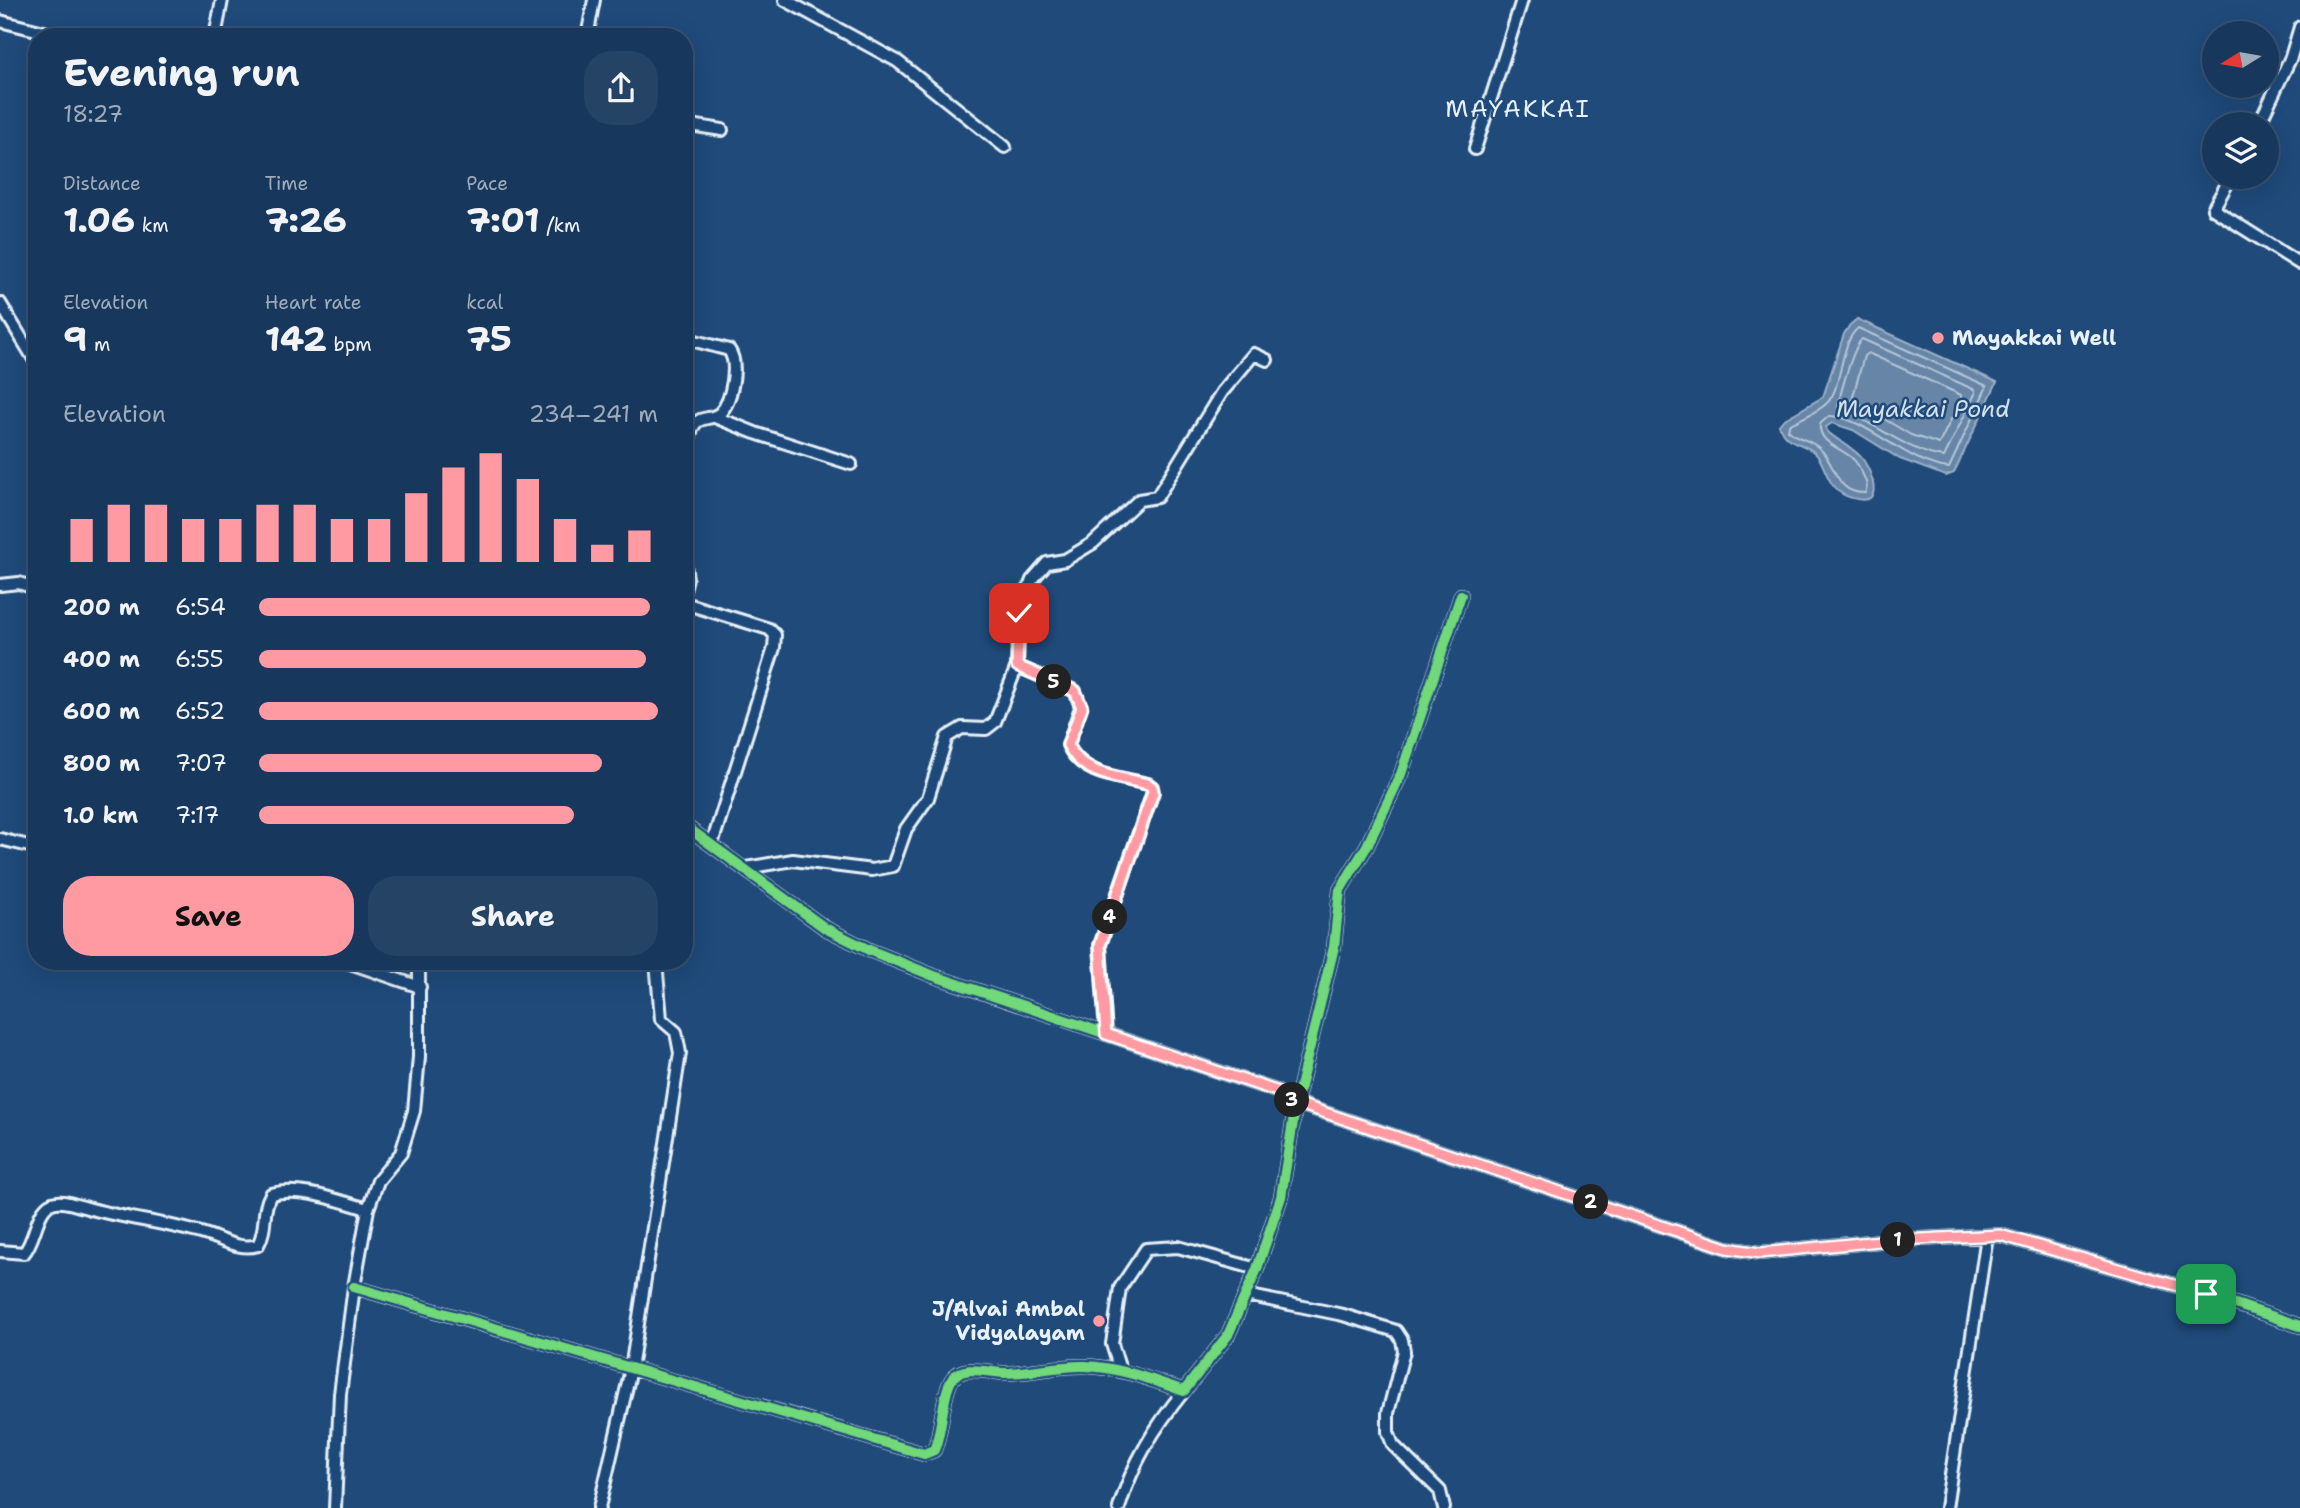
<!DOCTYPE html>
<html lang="en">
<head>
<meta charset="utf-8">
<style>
	:root { --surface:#17385c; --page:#244365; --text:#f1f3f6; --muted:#9eacbb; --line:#365272; --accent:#ff9aa2 }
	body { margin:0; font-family:"Shantell Sans",sans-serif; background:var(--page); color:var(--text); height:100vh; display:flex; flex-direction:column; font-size:26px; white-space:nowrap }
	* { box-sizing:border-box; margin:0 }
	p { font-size:23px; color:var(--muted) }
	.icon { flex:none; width:38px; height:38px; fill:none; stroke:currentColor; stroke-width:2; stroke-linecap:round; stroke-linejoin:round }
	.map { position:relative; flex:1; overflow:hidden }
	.drawer { position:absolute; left:28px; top:28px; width:665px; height:942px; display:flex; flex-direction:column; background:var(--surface); border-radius:28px; box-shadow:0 7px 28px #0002,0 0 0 2px var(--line) }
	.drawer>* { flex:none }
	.needle { width:46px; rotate:259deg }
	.controls { position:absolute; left:2202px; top:21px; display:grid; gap:14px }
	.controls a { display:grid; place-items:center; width:77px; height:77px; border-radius:50%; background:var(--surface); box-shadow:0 7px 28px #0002,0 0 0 2px var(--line); font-size:35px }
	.pin { position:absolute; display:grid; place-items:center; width:60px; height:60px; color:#fff; margin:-30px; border-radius:14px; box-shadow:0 4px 10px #0006 }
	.km { position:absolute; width:35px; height:35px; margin:-18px; border-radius:50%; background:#222; color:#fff; font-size:19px; line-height:35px; text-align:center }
	.round { display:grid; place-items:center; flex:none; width:74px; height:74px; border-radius:28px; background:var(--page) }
	.head { display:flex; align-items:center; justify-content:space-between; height:119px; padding:0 35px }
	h1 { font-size:38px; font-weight:700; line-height:52px }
	.stats { display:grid; grid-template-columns:repeat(3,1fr); gap:10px; height:119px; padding:7px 35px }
	.stats div { display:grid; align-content:center }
	.stats b { font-size:35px; font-weight:700 }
	.stats small { font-size:19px; font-weight:400 }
	.stats p { font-size:19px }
	.chart { height:196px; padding:14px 35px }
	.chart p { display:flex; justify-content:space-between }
	.chart svg { width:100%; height:126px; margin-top:7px; stroke:var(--accent); stroke-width:6 }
	.cta { display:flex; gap:14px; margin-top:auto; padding:14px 35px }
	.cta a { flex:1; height:80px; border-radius:28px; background:var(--accent); color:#111; font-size:28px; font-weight:700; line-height:80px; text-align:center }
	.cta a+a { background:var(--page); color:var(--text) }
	ul { padding:0 35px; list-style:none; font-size:23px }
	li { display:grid; grid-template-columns:112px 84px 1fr; align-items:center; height:52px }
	li i { height:18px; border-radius:9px; background:var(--accent) }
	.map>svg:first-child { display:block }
	.water { fill:#6685a7; stroke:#9ab0c7; stroke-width:2 }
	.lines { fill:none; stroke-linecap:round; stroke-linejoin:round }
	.shore { stroke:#b4c6d8; stroke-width:2 }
	.minor-casing { stroke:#e8f1f8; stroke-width:16 }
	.minor { stroke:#1f4a7a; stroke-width:10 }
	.cycleway-casing { stroke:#1f4a7a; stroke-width:15 }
	.cycleway { stroke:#71d979; stroke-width:10 }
	.route-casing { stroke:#fff; stroke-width:14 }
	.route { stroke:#ff9aa2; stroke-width:9 }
	.poi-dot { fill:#ff9aa2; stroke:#1f4a7a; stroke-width:2.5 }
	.labels { text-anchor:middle; stroke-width:5; stroke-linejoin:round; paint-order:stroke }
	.poi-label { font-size:21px; font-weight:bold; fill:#e8f1f8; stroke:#1f4a7a; text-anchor:start }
	.water-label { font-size:23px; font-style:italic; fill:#d4e1ec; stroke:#1f4a7a }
	.quarter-label { font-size:24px; letter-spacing:2px; fill:#e8f1f8; stroke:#1f4a7a }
</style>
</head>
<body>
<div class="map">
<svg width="2300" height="1508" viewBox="0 0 2300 1508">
	<rect width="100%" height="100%" fill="#1f4a7a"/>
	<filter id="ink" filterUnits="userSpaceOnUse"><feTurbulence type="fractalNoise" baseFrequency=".0143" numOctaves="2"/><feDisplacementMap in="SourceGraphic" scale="14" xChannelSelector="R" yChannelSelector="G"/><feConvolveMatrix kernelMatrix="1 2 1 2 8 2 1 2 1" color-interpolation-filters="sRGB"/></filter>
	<g filter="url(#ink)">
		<path class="water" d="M1857 319 1997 382 1954 473 1946 476 1900 459 1853 430 1832 423 1826 427 1827 431C1838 442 1856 448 1864 461 1872 474 1884 505 1857 499 1850 498 1843 495 1838 491 1826 481 1825 464 1816 454 1803 441 1785 445 1779 425L1783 420 1823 397 1844 334 1850 325Z"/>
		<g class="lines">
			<path class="shore" d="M1858 328 1987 386 1949 468C1908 465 1863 415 1829 416L1820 424C1818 443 1841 448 1852 458 1858 463 1861 470 1864 477 1867 484 1868 486 1865 493 1836 494 1837 467 1821 450 1812 439 1797 440 1788 430L1789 425C1801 418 1817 413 1827 403 1843 387 1839 344 1858 328Z
				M1862 339 1975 390V394L1944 457C1912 454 1869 420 1838 407 1840 394 1853 347 1862 339Z
				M1868 353 1961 395V399L1939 444 1911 435 1852 400 1864 356Z"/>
			<defs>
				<path id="minor" d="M785 0 897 61 1005 147
					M0 21 64 37
					M215 37 222 0
					M587 37 594 0
					M684 124 722 130
					M2259 124 2291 57 2300 27
					M1475 149 1522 0
					M2231 177 2213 209 2300 264
					M0 303 37 364
					M684 338 729 350C739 364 732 401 720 413 713 420 701 416 695 424 688 433 687 451 684 462
					M715 417 755 433 851 464
					M684 560 687 578 684 590
					M0 585 19 583 37 589
					M684 603 769 629 775 635 774 648 712 844
					M1017 666 1075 691 1081 707 1068 745C1082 776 1119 777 1148 784L1152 787 1153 792 1100 945 1106 1034
					M684 825 825 928 869 950 934 976 1276 1091 1296 1103 1727 1248 1760 1253 1880 1241 2000 1235 2206 1294 2300 1326
					M0 839 37 848
					M746 868 793 860 872 870 893 866 906 829 928 798 947 737 962 728 986 729 995 722 1017 666 1019 613 1032 580 1047 563 1065 560 1093 543 1139 500 1157 497 1222 392 1254 354 1267 360
					M344 961 420 987
					M0 1251 24 1253C36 1239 36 1210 52 1203 62 1199 74 1205 84 1207 122 1218 162 1222 201 1233 220 1238 239 1251 258 1245 268 1227 261 1211 271 1194 302 1186 338 1201 368 1209
					M354 1287 924 1454 934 1450C943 1430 942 1392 953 1378 964 1364 989 1373 1005 1373 1031 1373 1058 1365 1085 1366 1119 1367 1152 1380 1184 1391L1228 1335 1257 1269 1281 1197 1296 1103 1334 947 1340 890 1367 846 1401 774 1461 595
					M1246 1295 1343 1315 1396 1331 1402 1340 1404 1351 1388 1413V1432L1393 1445 1440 1491 1444 1508
					M1120 1370 1112 1344 1120 1288 1146 1249 1178 1247 1257 1269
					M335 1508 340 1394 354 1287 368 1209 378 1181 401 1153 414 1111 419 1057V961
					M599 1508 631 1369 680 1053 676 1032 661 1019 656 961
					M1119 1508C1133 1462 1154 1428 1184 1391
					M1946 1508 1987 1236"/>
			</defs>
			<use href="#minor" class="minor-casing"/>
			<use href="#minor" class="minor"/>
			<defs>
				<path id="cycleway" d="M684 825 825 928 869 950 934 976 1276 1091 1296 1103 1727 1248 1760 1253 1880 1241 2000 1235 2206 1294 2300 1326
					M354 1287 924 1454 934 1450C943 1430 942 1392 953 1378 964 1364 989 1373 1005 1373 1031 1373 1058 1365 1085 1366 1119 1367 1152 1380 1184 1391L1228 1335 1257 1269 1281 1197 1296 1103 1334 947 1340 890 1367 846 1401 774 1461 595"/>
			</defs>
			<use href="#cycleway" class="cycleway-casing"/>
			<use href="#cycleway" class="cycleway"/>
		</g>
	</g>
	<g class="lines" filter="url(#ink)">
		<defs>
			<path id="route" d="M1019 613 1017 666 1075 691 1082 707 1068 745C1082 776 1119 777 1148 784L1152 787 1153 792 1100 945 1106 1034 1276 1091 1296 1103 1727 1248 1760 1253 1880 1241 2000 1235 2206 1294"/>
		</defs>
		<use href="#route" class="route-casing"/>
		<use href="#route" class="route"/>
	</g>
	<g class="poi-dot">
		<circle cx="1938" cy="338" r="7"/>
		<circle cx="1099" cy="1321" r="7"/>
	</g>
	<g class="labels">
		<g class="poi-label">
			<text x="1952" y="345">Mayakkai Well</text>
			<text x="1085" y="1316" text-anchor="end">J/Alvai Ambal<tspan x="1085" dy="24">Vidyalayam</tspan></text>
		</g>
		<g class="water-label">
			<text x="1923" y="417">Mayakkai Pond</text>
		</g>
		<g class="quarter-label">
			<text x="1518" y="117">MAYAKKAI</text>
		</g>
	</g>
</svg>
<div class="controls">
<a><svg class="needle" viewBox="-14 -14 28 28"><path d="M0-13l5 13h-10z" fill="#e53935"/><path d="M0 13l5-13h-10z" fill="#9eacbb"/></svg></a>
<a><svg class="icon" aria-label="layers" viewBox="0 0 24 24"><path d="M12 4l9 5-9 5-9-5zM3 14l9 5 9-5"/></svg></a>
</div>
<div class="pin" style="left:2206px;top:1294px;background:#1e9e55"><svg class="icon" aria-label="arrive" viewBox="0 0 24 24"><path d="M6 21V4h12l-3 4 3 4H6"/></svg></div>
<div class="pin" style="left:1019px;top:613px;background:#d93025"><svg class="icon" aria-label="check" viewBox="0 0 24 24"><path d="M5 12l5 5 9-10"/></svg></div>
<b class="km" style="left:1898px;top:1240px">1</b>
<b class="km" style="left:1591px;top:1202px">2</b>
<b class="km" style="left:1292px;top:1100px">3</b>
<b class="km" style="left:1110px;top:917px">4</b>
<b class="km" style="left:1054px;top:682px">5</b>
<section class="drawer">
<div class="head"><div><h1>Evening run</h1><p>18:27</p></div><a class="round"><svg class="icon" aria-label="share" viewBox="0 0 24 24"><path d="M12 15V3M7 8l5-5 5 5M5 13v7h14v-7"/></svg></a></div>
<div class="stats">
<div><p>Distance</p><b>1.06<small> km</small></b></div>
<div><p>Time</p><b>7:26</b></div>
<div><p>Pace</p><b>7:01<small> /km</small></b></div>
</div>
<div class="stats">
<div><p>Elevation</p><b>9<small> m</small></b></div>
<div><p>Heart rate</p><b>142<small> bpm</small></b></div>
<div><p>kcal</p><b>75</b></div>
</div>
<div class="chart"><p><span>Elevation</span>234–241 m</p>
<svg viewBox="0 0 160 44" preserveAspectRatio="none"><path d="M5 44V29M15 44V24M25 44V24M35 44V29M45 44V29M55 44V24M65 44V24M75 44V29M85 44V29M95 44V20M105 44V11M115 44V6M125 44V15M135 44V29M145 44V38M155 44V33"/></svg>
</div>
<ul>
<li><b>200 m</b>6:54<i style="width:98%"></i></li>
<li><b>400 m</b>6:55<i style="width:97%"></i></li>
<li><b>600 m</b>6:52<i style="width:100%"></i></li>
<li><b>800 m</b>7:07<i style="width:86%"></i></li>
<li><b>1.0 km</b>7:17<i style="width:79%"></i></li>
</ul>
<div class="cta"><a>Save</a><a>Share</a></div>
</section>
</div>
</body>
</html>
